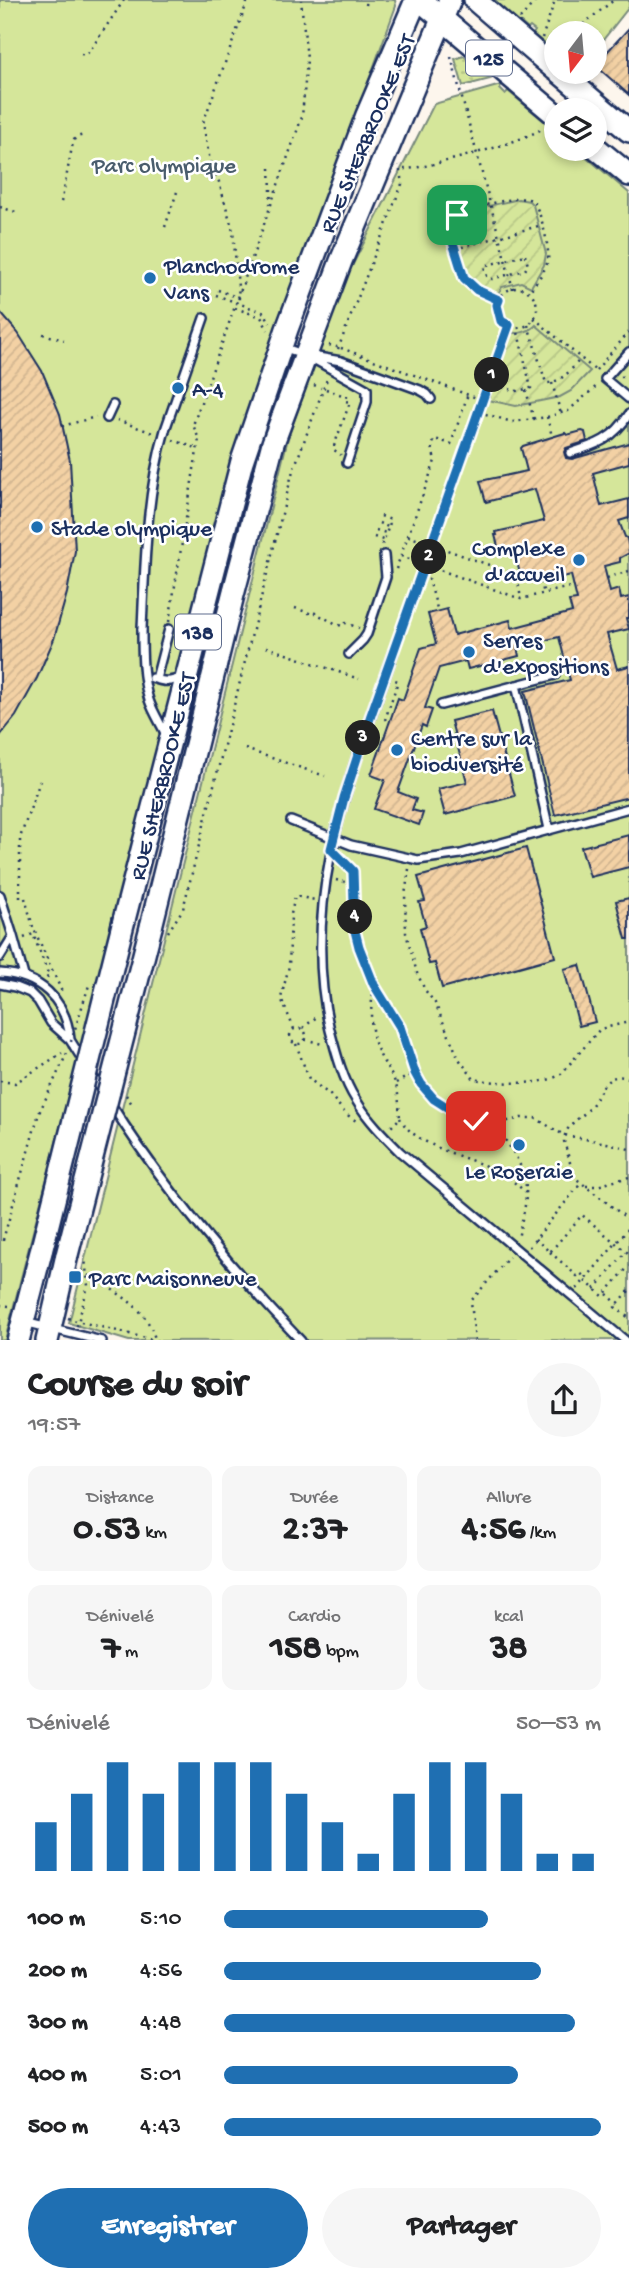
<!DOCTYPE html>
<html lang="fr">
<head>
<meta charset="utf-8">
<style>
	:root { --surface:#fff; --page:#f6f6f6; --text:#202124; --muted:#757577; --accent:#1f6fb2 }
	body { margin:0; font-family:"Gochi Hand",sans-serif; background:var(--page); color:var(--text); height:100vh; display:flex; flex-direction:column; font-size:26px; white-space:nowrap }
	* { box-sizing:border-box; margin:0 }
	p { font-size:23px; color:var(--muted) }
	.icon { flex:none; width:38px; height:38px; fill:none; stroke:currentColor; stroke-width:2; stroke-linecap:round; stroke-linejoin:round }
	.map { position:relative; height:1340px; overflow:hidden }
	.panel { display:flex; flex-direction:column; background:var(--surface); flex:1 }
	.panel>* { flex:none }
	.needle { width:46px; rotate:196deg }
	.buttons { position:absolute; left:544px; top:21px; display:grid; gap:14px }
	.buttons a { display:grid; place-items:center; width:63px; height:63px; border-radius:50%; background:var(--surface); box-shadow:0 4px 10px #0003; font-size:35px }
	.pin { position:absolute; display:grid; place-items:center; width:60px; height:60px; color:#fff; margin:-30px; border-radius:14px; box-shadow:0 4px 10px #0006 }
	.km { position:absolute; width:35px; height:35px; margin:-18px; border-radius:50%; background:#222; color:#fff; font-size:19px; line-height:35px; text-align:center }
	.round { display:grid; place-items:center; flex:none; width:74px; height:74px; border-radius:37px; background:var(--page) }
	.headline { display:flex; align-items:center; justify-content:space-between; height:119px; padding:0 28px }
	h1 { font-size:38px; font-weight:700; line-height:52px }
	.metrics { display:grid; grid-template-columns:repeat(3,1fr); gap:10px; height:119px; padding:7px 28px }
	.metrics div { display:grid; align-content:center; border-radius:14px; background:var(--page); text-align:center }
	.metrics b { font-size:35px; font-weight:700 }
	.metrics small { font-size:19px; font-weight:400 }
	.metrics p { font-size:19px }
	.chart { height:196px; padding:14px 28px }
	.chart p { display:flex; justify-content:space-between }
	.chart svg { width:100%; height:126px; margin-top:7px; stroke:var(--accent); stroke-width:6 }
	.button { display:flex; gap:14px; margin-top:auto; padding:14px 28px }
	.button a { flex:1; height:80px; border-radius:42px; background:var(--accent); color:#fff; font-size:28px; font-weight:700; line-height:80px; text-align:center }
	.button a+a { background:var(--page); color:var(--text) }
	ul { padding:0 28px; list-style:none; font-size:23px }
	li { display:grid; grid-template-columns:112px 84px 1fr; align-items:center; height:52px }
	li i { height:18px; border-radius:9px; background:var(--accent) }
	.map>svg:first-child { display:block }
	.grass { fill:url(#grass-dots); stroke:#788a7c; stroke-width:2 }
	.park { fill:#d5e69a; stroke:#788a7c; stroke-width:2 }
	.garden { fill:url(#garden-furrows); stroke:#788a7c; stroke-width:2 }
	.building { fill:url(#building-hatch); stroke:#1b2f5e; stroke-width:2 }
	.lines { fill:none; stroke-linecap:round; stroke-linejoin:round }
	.service-casing { stroke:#1b2f5e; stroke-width:12 }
	.primary-casing { stroke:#1b2f5e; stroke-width:26 }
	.path { stroke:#1b2f5e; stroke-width:2.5; stroke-dasharray:2 5; stroke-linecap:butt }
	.service { stroke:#fff; stroke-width:7 }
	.primary { stroke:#fff; stroke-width:21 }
	.service-bridge-casing { stroke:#1b2f5e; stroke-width:12; stroke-linecap:butt }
	.primary-bridge-casing { stroke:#1b2f5e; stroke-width:26; stroke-linecap:butt }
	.path-bridge { stroke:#1b2f5e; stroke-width:2.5; stroke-dasharray:2 5; stroke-linecap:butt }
	.service-bridge { stroke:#fff; stroke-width:7 }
	.primary-bridge { stroke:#fff; stroke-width:21 }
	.route-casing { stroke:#fff; stroke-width:14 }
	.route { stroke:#1f6fb2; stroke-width:9 }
	.poi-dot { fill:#1f6fb2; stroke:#fff; stroke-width:2.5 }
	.labels { text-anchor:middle; stroke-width:5; stroke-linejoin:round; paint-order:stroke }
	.shield { fill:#fff; stroke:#5f6d8e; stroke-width:2 }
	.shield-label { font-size:21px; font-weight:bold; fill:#1b2f5e }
	.street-label { font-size:23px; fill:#1b2f5e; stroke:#fff }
	.park-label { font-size:23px; fill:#4a5d6d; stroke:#fff }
	.poi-label { font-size:23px; fill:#1b2f5e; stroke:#fff; text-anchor:start }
</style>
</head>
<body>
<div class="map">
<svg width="629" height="1341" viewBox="0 0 629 1341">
	<defs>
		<pattern id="grass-dots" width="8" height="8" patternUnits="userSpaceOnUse" patternTransform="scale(1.75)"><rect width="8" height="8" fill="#d5e69a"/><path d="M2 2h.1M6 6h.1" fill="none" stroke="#b6c687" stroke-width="1.8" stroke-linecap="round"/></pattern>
		<pattern id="garden-furrows" width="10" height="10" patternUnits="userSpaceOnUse" patternTransform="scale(1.75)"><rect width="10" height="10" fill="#d5e69a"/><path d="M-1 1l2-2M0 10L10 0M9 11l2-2" fill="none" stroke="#b6c687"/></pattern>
		<pattern id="building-hatch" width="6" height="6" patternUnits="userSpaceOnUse" patternTransform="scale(1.75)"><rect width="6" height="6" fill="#f3d1a4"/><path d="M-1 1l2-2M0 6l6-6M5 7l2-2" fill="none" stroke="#d0b490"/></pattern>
	</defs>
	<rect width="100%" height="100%" fill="#fdf6ed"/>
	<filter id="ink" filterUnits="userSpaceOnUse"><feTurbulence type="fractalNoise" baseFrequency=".0143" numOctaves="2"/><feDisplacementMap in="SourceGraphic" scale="14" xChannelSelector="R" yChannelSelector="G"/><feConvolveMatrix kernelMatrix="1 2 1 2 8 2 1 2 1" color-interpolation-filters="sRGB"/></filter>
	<g filter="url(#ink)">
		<path class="grass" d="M464 56 490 79 463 86 455 59Z"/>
		<path class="park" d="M0 0H395L396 6 296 279 209 552 5 1340 0 1341Z
			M485 0H629V7L595 50V33H556V53L533 34 535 31 530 27 528 29 521 23 518 27Z
			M501 85 500 89 505 94 508 91 556 131V149H577L629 193V1340L129 1341 69 1323 288 438 345 280 434 104Z"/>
		<path class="garden" d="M518 199 529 201 533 205 546 254 544 265 531 287 521 282 502 287 496 297C457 279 463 269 452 231 452 225 452 220 458 216 468 209 504 203 518 199Z
			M536 325 590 371 571 391 560 397 516 406 488 400 511 332C517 335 531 331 536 325Z"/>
		<path class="building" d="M629 28V95L595 65Z
			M0 312 18 333 42 371 60 414 70 461 75 551 67 593 54 639 37 678 16 716 0 736Z
			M582 431 585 432 587 441 566 448 564 452 566 458 572 459 629 443V463L593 473 601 506 629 499V518L619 521 625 537 627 538 629 553 620 558V562L604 566 610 592 619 589 621 599 629 597V618H626L629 629 607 634 617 669 629 666V797L555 815 525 691 570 680 559 637 517 647 519 656 468 669 466 661 439 668 425 708 432 710 426 727 422 725 398 792 416 799 412 810 423 813 419 825 374 809 385 780 371 775 398 698 403 700 421 648 436 644 428 614 447 609 454 635 510 620 512 628 572 612 569 601 577 600 571 575 555 579 553 576 545 577 543 575 522 580 514 552 500 554 495 535H497L496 532 544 521 535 489 486 502 480 481 527 471 521 448 523 446 565 433 567 435Z
			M492 711 515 796 445 815 438 789 467 782 451 721Z
			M629 835V867L590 877 581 847Z
			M526 848 555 957 442 988 435 963 429 964 420 928 426 926 419 902 425 901 418 877Z
			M629 898V939H626L616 901Z
			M580 965 595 1022 579 1026 564 969Z"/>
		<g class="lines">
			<defs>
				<path id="service" d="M285 348 306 355 367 389V402L347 463
					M629 352 605 379 629 399
					M312 356 341 361 420 390 427 394 431 399
					M107 418 113 405
					M165 430 204 318
					M570 453C596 445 614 439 629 414
					M142 629C142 652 142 678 149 700 153 712 161 724 166 735
					M393 653C351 775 299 899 330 1030 336 1053 343 1080 356 1100 368 1120 384 1136 400 1152L626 1341
					M349 654 363 640 367 634 386 577 384 555
					M152 678C163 682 171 683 181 677
					M156 679 169 629
					M516 685 549 829
					M441 705 555 675
					M291 821 351 845 418 860 461 854 629 808
					M0 895 13 936 0 957
					M13 936 24 976
					M0 973C39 975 66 999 70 1039
					M0 984 15 987 30 993 38 1001 51 1023 70 1040 84 1062
					M90 1072 104 1094
					M111 1104C165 1190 231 1268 301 1341
					M24 1322 102 1341"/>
				<path id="primary" d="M420 0 556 115
					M475 0 556 70
					M559 72 629 131
					M595 147 629 175
					M124 920 242 461 287 329 367 115 416 0
					M151 927 233 595 273 443 341 261 450 0
					M18 1341 42 1248
					M47 1341 67 1255"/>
			</defs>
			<use href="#service" class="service-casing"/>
			<use href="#primary" class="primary-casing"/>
			<path class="path" d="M366 5 367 0
				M520 19 536 0
				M572 33 614 0
				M542 38 555 0
				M81 54 86 55 91 49 124 0
				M451 57 513 289
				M270 168 271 190 270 206
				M404 169C425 169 531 140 544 127
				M61 202C64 193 72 143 74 140 77 136 81 136 85 135
				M0 207 16 212
				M165 227 178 189
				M455 249 542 225
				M525 255 528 265 525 270 492 279 487 276 484 266Z
				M497 308a20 20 0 1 1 40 0a20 20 0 1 1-40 0Z
				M218 290 239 298 233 231 219 182 210 161 203 123 248 0
				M216 295 265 313 270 323
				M499 300C469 286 465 285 456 252 453 243 447 231 451 221 456 211 521 193 531 200 540 205 550 249 548 260 545 272 536 282 529 292
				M235 308 261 317 268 330
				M534 318 597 372
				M528 325 546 383C561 383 572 369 581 358
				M43 334 64 340
				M329 345 337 347
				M341 348 482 400
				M338 349 402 184 399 165
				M596 370 629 332
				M621 377 629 376
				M489 383 516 391 531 388 517 328
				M552 383 561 414
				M314 385 321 388
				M326 389 347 397 345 401 350 402 333 449 341 455
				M526 390 534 420
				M479 412 512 422 547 417 568 411 599 384
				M547 417 552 436
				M117 420 153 433
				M62 426 96 417
				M173 440 196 448
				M381 516 391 520 382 545
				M379 523 388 527
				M376 530 386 533
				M408 536 517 575 521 599
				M374 537 383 540
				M401 556 521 599 574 586
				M425 565 438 612
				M396 569 435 461 432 446 435 439 451 444 468 394
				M539 575 544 594
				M607 578 629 571
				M295 608 309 613 311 611C322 616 331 622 342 626L346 623 359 628
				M169 622 199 439 193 425 302 117 307 59 301 0
				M396 645 433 545 509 325
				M266 647 359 679
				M385 720 398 681 395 680 394 682
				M245 749 325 776
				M341 859 354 876 355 931 365 962 374 985 400 1027 415 1073 421 1084 434 1099 455 1113 476 1121 500 1123 521 1118H535L564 1135 612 1144 629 1149
				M409 869 405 895 406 933 417 973 425 990 435 1003 459 1059 474 1079C497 1083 543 1087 561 1074L600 1029 629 1022
				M336 880 353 884
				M20 898V838L40 781
				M25 898 33 927 62 992
				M168 932 183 909 292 474 327 379
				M24 938 33 934 49 976 45 979
				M374 987C370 1009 369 1030 378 1051 383 1063 392 1073 396 1085 399 1095 399 1107 400 1118L390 1128
				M303 1028 319 1015
				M290 1036a8 8 0 1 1 16 0a8 8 0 1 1-16 0Z
				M294 1029 281 998 289 966 291 914 295 896 315 900
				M305 1039 325 1045
				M296 1044 309 1079 330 1095 346 1114 359 1123
				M629 1078C602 1070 601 1097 588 1110 578 1120 565 1125 564 1141L574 1177 629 1220
				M0 1081 15 1083 62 1053
				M396 1083 414 1073
				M126 1095 132 1104
				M400 1118C413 1146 469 1157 495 1170 507 1176 517 1184 526 1193
				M493 1123C506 1141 525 1165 526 1188 527 1205 521 1222 518 1239
				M586 1186H597L629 1177
				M535 1239 550 1252 582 1215 629 1254
				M3 1241V1240
				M529 1247 582 1182
				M550 1252 577 1276 580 1273 586 1278
				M88 1275C115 1292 146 1305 155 1339
				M585 1281 603 1296 629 1266
				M577 1289 629 1228
				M595 1289 626 1252
				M629 1291 615 1307 629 1318
				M607 1294 618 1304
				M0 1305 10 1306
				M68 1318 76 1321
				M81 1322 158 1341
				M77 1326 88 1286 85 1258
				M475 1341 471 1301 509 1257"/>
			<use href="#service" class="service"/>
			<use href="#primary" class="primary"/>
			<defs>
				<path id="service-bridge" d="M142 629C145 562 146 495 165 430"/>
				<path id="primary-bridge" d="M42 1248 124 920
					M67 1255 151 927"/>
			</defs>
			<use href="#service-bridge" class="service-bridge-casing"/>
			<use href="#primary-bridge" class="primary-bridge-casing"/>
			<path class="path-bridge" d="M3 1240 39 1113 68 1051 90 982"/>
			<use href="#service-bridge" class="service-bridge"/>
			<use href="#primary-bridge" class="primary-bridge"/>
		</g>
	</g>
	<g class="lines" filter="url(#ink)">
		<defs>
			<path id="route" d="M457 215 451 222 450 233 464 278 477 290 499 300 497 305 501 321 509 325 371 715 344 798 331 849 353 871 355 931 359 947 374 985 400 1027 415 1073 421 1084 434 1099 456 1113 476 1121"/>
		</defs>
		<use href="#route" class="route-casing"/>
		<use href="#route" class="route"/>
	</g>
	<g class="poi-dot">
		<circle cx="150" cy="278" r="7"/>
		<circle cx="178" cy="388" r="7"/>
		<circle cx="37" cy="527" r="7"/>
		<circle cx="579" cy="560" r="7"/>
		<circle cx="469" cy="652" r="7"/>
		<circle cx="397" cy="750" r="7"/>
		<circle cx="519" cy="1145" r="7"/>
		<rect x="68" y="1270" width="14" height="14" rx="3.5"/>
	</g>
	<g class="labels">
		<g class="shield">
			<rect x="466" y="40.5" width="46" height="35" rx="5"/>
			<rect x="175" y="614.5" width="46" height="35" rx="5"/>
		</g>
		<g class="shield-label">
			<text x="489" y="65">125</text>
			<text x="198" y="639">138</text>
		</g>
		<g class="street-label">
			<text transform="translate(366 133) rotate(-67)" y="8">RUE SHERBROOKE EST</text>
			<text transform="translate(161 776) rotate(-76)" y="8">RUE SHERBROOKE EST</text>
		</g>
		<g class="park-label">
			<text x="164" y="172">Parc olympique</text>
		</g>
		<g class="poi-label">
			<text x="164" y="273">Planchodrome<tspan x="164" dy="26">Vans</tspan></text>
			<text x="192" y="396">A-4</text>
			<text x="51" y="535">Stade olympique</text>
			<text x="565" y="555" text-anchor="end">Complexe<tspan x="565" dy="26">d'accueil</tspan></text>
			<text x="483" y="647">Serres<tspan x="483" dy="26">d'expositions</tspan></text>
			<text x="411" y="745">Centre sur la<tspan x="411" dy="26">biodiversité</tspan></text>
			<text x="519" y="1178" text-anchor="middle">Le Roseraie</text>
			<text x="89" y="1285">Parc Maisonneuve</text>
		</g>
	</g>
</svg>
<div class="buttons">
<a><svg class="needle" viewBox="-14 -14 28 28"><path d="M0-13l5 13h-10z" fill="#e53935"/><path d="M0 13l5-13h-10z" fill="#757577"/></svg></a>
<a><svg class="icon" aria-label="layers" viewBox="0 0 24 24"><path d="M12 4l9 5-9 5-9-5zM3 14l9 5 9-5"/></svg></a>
</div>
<div class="pin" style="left:457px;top:215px;background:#1e9e55"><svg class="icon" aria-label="arrive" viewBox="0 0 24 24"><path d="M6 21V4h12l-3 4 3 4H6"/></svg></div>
<div class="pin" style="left:476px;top:1121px;background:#d93025"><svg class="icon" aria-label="check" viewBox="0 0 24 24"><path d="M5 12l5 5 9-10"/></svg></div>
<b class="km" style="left:492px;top:375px">1</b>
<b class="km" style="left:429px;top:557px">2</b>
<b class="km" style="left:363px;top:738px">3</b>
<b class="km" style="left:355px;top:917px">4</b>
</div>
<section class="panel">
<div class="headline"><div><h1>Course du soir</h1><p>19:57</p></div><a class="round"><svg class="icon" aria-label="share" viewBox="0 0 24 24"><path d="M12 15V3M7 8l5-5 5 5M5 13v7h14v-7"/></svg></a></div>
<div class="metrics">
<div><p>Distance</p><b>0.53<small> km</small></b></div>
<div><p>Durée</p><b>2:37</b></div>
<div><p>Allure</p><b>4:56<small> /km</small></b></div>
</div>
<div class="metrics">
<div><p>Dénivelé</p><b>7<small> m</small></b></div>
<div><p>Cardio</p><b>158<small> bpm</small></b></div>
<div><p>kcal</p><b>38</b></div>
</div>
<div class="chart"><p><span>Dénivelé</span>50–53 m</p>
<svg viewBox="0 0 160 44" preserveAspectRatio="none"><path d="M5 44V27M15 44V17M25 44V6M35 44V17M45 44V6M55 44V6M65 44V6M75 44V17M85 44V27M95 44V38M105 44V17M115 44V6M125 44V6M135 44V17M145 44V38M155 44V38"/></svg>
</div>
<ul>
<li><b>100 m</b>5:10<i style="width:70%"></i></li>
<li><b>200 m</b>4:56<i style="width:84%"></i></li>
<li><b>300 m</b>4:48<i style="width:93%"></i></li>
<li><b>400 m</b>5:01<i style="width:78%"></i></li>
<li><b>500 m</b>4:43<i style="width:100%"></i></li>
</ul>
<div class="button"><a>Enregistrer</a><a>Partager</a></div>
</section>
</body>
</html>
